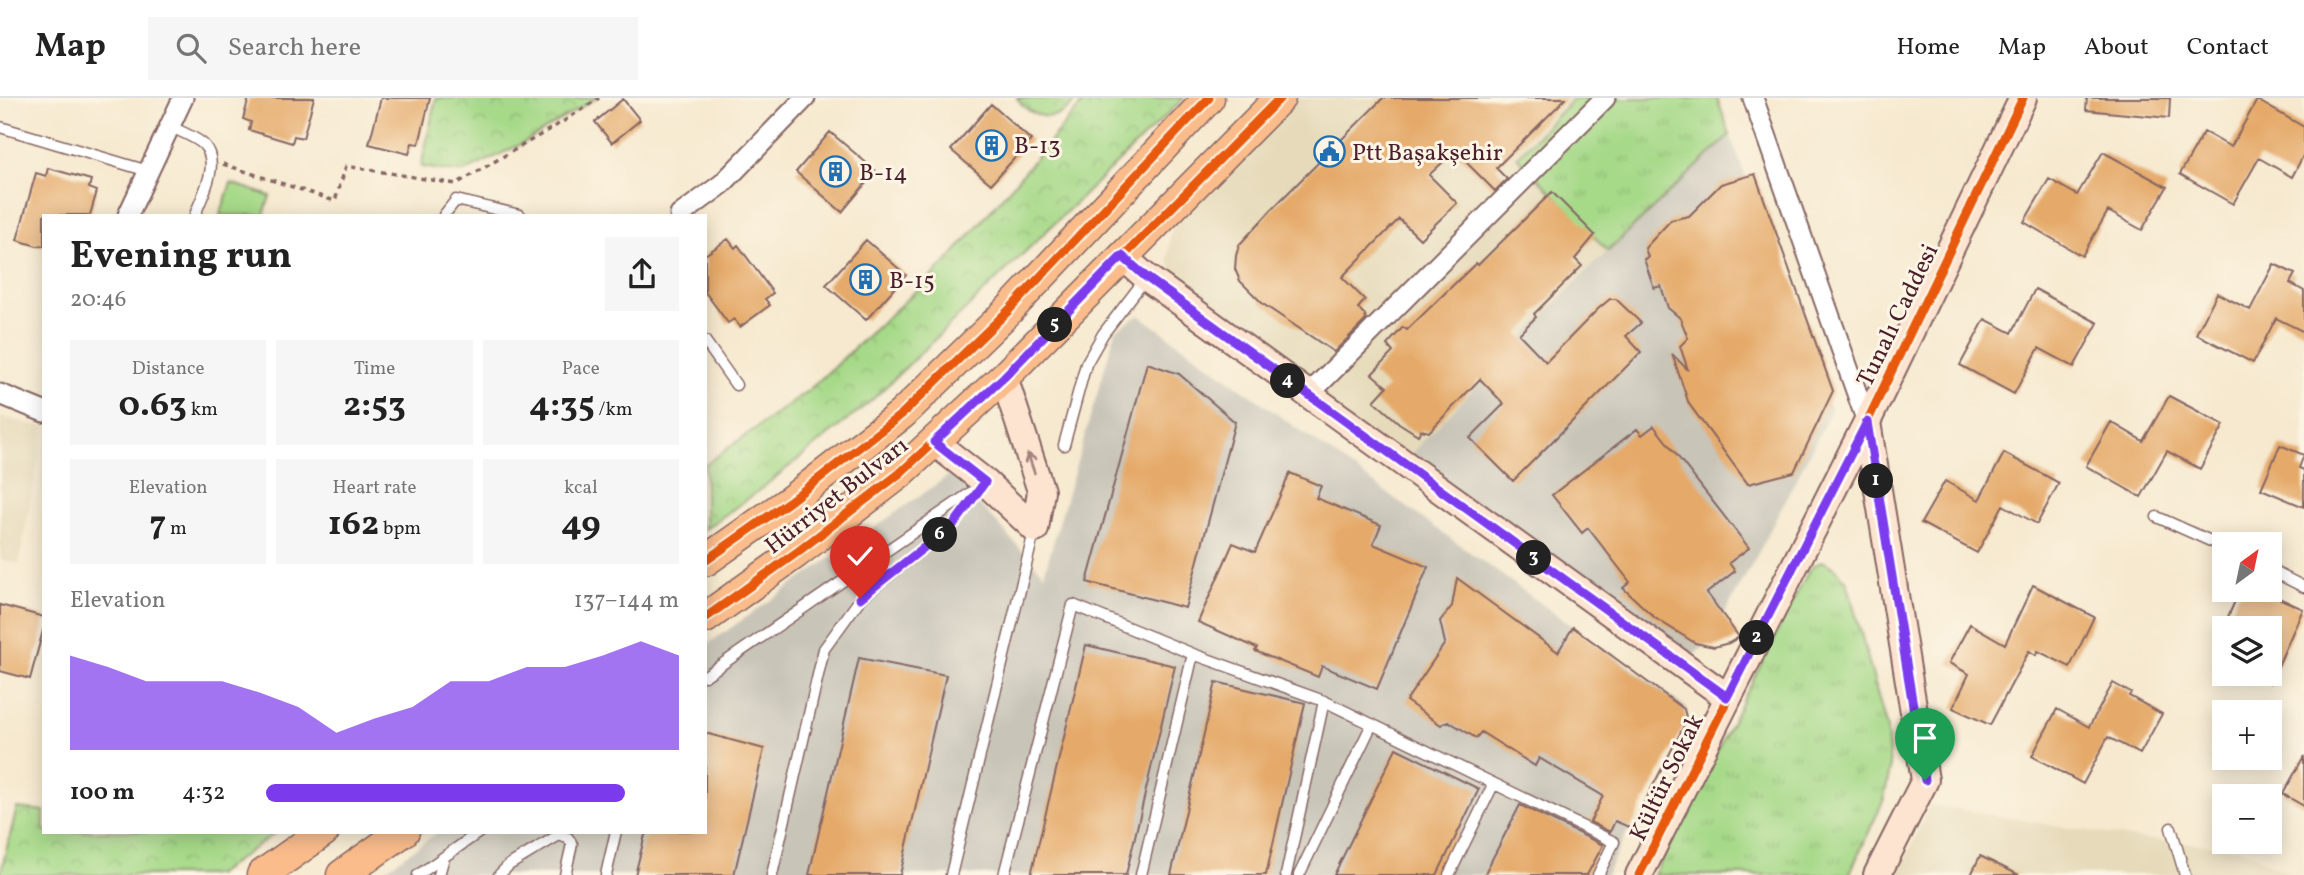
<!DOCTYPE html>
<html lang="en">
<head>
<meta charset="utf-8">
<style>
	:root { --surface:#fff; --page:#f6f6f6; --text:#222; --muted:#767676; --line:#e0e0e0; --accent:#7c3aed }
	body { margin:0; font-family:Vollkorn,serif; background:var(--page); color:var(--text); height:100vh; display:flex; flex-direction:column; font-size:26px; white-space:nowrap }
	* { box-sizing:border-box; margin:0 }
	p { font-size:23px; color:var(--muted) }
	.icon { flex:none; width:38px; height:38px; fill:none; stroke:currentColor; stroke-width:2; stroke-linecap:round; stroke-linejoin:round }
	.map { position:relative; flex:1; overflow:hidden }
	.drawer { position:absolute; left:42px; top:116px; width:665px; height:620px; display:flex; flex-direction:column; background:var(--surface); border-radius:0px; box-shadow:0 4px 18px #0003 }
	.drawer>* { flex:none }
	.needle { width:46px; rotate:33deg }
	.controls { position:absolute; left:2212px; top:434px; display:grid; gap:14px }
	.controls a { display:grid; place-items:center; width:70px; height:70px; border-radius:0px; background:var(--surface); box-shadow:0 4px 18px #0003; font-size:35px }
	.pin { position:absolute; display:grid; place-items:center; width:60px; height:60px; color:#fff; margin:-72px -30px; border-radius:50% 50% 50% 0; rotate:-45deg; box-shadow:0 0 7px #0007 }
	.pin .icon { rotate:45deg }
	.km { position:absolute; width:35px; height:35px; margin:-18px; border-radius:50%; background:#222; color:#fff; font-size:19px; line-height:35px; text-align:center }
	.round { display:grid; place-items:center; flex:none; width:74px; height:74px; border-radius:0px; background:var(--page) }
	.summary { display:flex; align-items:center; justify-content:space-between; height:119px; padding:0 28px }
	h1 { font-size:38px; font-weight:700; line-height:52px }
	.figures { display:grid; grid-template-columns:repeat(3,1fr); gap:10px; height:119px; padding:7px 28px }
	.figures div { display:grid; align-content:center; border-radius:0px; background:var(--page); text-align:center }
	.figures b { font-size:35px; font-weight:700 }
	.figures small { font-size:19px; font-weight:400 }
	.figures p { font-size:19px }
	.chart { height:196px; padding:14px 28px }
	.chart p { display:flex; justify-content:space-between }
	.chart svg { width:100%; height:126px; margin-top:7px; fill:var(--accent); opacity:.7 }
	ul { padding:0 28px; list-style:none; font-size:23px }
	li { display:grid; grid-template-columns:112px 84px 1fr; align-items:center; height:52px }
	li i { height:18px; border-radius:9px; background:var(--accent) }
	header { display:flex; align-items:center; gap:42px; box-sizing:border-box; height:98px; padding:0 35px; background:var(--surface); border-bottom:2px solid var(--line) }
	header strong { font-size:33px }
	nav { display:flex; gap:38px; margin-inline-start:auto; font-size:24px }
	.search { width:490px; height:63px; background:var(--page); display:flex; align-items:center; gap:18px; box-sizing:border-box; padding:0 24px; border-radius:0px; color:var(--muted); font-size:26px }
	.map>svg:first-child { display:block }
	.built { fill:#e6daba }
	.industrial { fill:#c8c4b8 }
	.grass { fill:url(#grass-tufts); stroke:#787c5a; stroke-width:2 }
	.park { fill:url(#park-crowns); stroke:#787c5a; stroke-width:2 }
	.pitch { fill:#a6d988; stroke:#787c5a; stroke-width:2 }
	.building { fill:#e5aa6a }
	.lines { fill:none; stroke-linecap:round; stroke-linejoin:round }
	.lane-casing { stroke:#866664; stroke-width:13 }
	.street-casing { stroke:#866664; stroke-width:23 }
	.secondary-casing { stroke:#866664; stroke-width:30 }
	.primary-casing { stroke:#866664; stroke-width:33 }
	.path { stroke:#866664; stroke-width:3.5; stroke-dasharray:5 5; stroke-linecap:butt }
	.lane { stroke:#fff; stroke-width:10 }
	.street { stroke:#fff; stroke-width:19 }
	.secondary { stroke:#fde4d1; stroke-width:26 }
	.primary { stroke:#fabc8b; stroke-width:30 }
	.cycleway-casing { stroke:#fcf5e5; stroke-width:13 }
	.cycleway { stroke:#e8590c; stroke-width:9 }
	.oneway { stroke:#a4827e }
	.route-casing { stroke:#fff; stroke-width:14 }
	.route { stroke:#7c3aed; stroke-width:9 }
	.labels { text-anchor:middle; stroke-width:6; stroke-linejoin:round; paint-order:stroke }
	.poi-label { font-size:24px; fill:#4a1f2b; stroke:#fcf5e5; text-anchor:start }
	.street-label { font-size:24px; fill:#4a1f2b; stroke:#fcf5e5 }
</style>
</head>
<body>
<header>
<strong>Map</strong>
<div class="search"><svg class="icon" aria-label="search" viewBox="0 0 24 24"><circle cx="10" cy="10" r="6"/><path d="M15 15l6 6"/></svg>Search here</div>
<nav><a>Home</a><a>Map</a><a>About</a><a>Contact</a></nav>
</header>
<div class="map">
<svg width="2304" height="777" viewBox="0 0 2304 777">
	<defs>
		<pattern id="grass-tufts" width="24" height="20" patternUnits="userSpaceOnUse" patternTransform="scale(1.75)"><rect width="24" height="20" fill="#a6d988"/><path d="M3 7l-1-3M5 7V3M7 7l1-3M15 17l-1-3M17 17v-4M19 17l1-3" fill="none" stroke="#90ba76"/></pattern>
		<pattern id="park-crowns" width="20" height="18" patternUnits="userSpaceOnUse" patternTransform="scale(1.75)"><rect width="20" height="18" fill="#a6d988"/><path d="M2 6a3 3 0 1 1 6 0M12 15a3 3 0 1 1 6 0" fill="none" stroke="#90ba76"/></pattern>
	</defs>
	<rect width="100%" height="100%" fill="#fcf5e5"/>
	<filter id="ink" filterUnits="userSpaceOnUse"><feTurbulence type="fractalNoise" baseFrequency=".0143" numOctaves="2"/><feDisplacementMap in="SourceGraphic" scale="14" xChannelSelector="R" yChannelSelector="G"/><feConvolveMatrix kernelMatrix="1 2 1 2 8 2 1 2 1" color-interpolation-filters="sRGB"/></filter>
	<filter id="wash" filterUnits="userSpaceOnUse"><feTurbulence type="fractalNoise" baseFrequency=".00686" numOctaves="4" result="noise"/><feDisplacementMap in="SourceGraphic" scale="28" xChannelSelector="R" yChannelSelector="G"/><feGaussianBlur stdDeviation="1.57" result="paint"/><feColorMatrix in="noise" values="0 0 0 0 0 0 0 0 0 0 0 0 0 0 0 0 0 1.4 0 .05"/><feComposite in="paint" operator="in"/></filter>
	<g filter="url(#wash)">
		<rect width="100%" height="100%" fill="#f6e9cf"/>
		<path class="built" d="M1298 0H1574L1517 59 1608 153 1402 365 1182 195 1168 162 1171 131 1190 108Z
			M0 319 44 329 19 465 0 461Z
			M1930 707 2131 740 2241 750 2292 777H1898Z"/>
		<path class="industrial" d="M1730 37 1831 313 1753 465 1708 545 1693 557 1680 560 1402 365 1586 174Z
			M1139 217 1688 611 1606 777H377L440 733H705V548L951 376 1044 476 1116 232Z"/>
		<path class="grass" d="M1574 0H1717L1730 37 1608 153 1517 59Z
			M1822 463 1835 470 1847 484 1887 631 1890 671 1884 701 1849 777H1654L1810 470Z"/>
		<path class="park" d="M436 0H596L525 44 462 75 421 69Z
			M1017 0H1076C1063 26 1031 23 1017 0Z
			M1087 0H1184L871 303 757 394 705 431V367L810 291 946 165Z
			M17 710 44 713V733H278L216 777H0Z"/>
		<path class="pitch" d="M231 85 270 98 264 117H220Z"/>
		<g id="blocks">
			<path class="building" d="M249 0H314L303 40 294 38 292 45 249 32 251 24 243 21Z
				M381 0H430L419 46 412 45 409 56 369 46Z
				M1383 0H1566L1496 70 1507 81 1495 93 1455 53 1429 77 1457 105 1420 141 1399 121 1342 179 1365 202 1358 210 1365 217 1366 222 1334 254 1263 206 1240 183 1235 171 1236 158 1239 147 1273 110Z
				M2087 0H2170L2169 20 2086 12Z
				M623 1 640 22 612 45 595 24Z
				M2257 2 2304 29V56L2292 79 2259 60 2233 106 2180 76 2204 34 2231 49Z
				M991 6 1031 42 991 86 951 52Z
				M830 34 876 73 842 114 796 74Z
				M2103 54 2167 89 2142 132 2108 113 2082 158 2024 124 2049 81 2077 97Z
				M48 70 91 82 89 90 97 93 90 117H44V148H37L17 142 36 75 46 78Z
				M1755 76 1833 293 1794 374 1748 386 1689 306 1672 256 1688 272 1680 248 1688 240 1680 220 1668 210 1661 188 1654 190 1644 161 1648 159 1645 150 1671 122 1689 118 1721 86Z
				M1552 94 1595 137 1575 161 1582 168 1534 216 1536 219 1519 236 1546 264 1598 211 1610 201H1616L1641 225 1626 238 1641 254 1513 383 1470 340 1504 306 1480 281 1429 334 1421 332 1418 337 1399 325 1374 303 1387 289 1372 276 1393 254 1387 247 1403 229 1407 232 1476 165 1478 167Z
				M728 141 735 150 738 147 773 195 765 201 770 207 740 229 734 221 728 225 705 194V157Z
				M866 142 906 177 866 222 826 187Z
				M2274 166 2295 176 2290 185 2304 193V234L2276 220 2253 265 2196 236 2217 195 2250 212Z
				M2035 191 2098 225 2074 269 2039 250 2014 296 1960 267 1985 221 2012 235Z
				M1147 265 1179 276 1235 324 1185 510 1087 484Z
				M2169 298 2224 327 2200 371 2167 353 2141 399 2086 368 2111 324 2143 343Z
				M1654 328 1749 450 1729 465 1735 473 1707 495 1739 539 1729 545 1714 549 1695 545 1655 520 1623 490 1630 484 1588 430 1582 435 1552 397 1637 331 1642 337Z
				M2280 347 2304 357 2299 370 2304 372V409L2261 391Z
				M2004 355 2059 385 2037 426 2003 407 1977 455 1921 425 1945 383 1979 402Z
				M1290 375 1321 388 1316 400 1381 427 1373 446 1428 469 1377 591 1322 568 1318 579 1255 553 1257 550 1198 524 1233 445 1255 454Z
				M1457 480 1558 554 1573 529 1684 611 1686 619 1683 630 1631 730 1615 723 1610 734 1590 724 1603 698 1539 660 1535 668 1481 634 1476 640 1448 623 1441 627 1406 603 1445 545 1440 523 1452 508Z
				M2033 487 2094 519 2070 569 2038 553 2036 557 2029 553 1990 627 1953 610 1969 576 1949 565 1970 526 2005 546Z
				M2240 492H2261L2303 511 2270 586V530H2223Z
				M0 507 44 519V529L30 581 0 573Z
				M1086 547 1175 568 1126 777H1031Z
				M859 560 946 577 900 777H809Z
				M1216 584 1305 605 1266 777H1171Z
				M2113 585 2131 595 2129 598 2162 616 2140 656 2108 639 2083 686 2032 658 2057 611 2089 629Z
				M705 635 764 651 734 777H635L646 733H705Z
				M1396 650 1479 691 1437 777H1334Z
				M2304 658V708L2283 696Z
				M1520 707 1603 747 1587 777H1484Z
				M1980 758 2019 777H1971Z"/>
		</g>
	</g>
	<g filter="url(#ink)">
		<use href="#blocks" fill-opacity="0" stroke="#866664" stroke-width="2"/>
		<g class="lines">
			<defs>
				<path id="lane" d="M169 28C179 33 196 39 204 47 221 67 202 97 195 117
					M0 29 148 73
					M444 117 456 102 520 117
					M705 243 736 287
					M1064 347 1086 266 1103 236 1146 180
					M2157 419 2224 449
					M2270 472 2304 489
					M705 578 979 389
					M2171 730 2185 777
					M418 777 481 733
					M439 777 444 759
					M499 777 509 767 559 737 568 740 572 746 565 777
					M606 777 616 733
					M772 777 824 551 861 500 955 425 984 385
					M951 777 1034 434
					M1004 777 1073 507 1193 556 1324 603 1614 744 1598 777
					M1141 777 1193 556
					M1286 777 1324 603
					M1299 777 1372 626
					M1449 777 1493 687"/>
				<path id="street" d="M1753 0 1867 324
					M128 117 183 0
					M680 117 722 86 805 0
					M0 296 44 314
					M1308 297 1605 0"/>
				<path id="secondary" d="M1122 158 1146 179 1727 599
					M1004 279 1041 393 1035 431
					M1867 324 1925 682 1877 777
					M934 344 985 384 1035 431
					M1639 777 1867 324 2023 0"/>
				<path id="primary" d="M705 463 790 403 902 316 1008 213 1209 0
					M705 520 796 455 899 376 1004 279 1280 0
					M262 777 324 733
					M342 777 404 733"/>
			</defs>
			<use href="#lane" class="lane-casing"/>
			<use href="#street" class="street-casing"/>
			<use href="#secondary" class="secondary-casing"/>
			<use href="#primary" class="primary-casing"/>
			<path class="path" d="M223 66 335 103 346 68 456 86 564 23 599 0"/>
			<use href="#lane" class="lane"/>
			<use href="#street" class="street"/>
			<use href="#secondary" class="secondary"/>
			<use href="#primary" class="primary"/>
			<defs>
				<path id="cycleway" d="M705 463 790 403 902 316 1008 213 1209 0
					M705 520 796 455 899 376 1004 279 1280 0
					M1639 777 1867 324 2023 0"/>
			</defs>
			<use href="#cycleway" class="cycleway-casing"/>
			<use href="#cycleway" class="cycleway"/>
		</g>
		<defs><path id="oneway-shaft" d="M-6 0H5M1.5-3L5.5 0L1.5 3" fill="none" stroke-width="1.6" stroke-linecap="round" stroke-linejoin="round" transform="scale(1.75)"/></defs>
		<use class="oneway" href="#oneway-shaft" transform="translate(1031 365) rotate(-109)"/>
	</g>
	<g class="lines" filter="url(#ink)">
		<defs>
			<path id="route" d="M860 500 955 425 985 384 934 344 1004 279 1122 158 1146 179 1727 599 1867 324 1925 682"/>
		</defs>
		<use href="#route" class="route-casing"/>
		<use href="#route" class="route"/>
	</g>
	<defs>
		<symbol id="building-ring" viewBox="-11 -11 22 22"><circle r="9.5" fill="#fcf5e5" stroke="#1f6fb2" stroke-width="1.5"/><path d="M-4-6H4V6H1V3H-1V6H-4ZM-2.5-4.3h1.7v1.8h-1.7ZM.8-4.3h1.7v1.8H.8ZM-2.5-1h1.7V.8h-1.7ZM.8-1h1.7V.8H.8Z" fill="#1f6fb2"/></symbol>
		<symbol id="civic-ring" viewBox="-11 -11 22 22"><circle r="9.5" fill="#fcf5e5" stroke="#1f6fb2" stroke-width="1.5"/><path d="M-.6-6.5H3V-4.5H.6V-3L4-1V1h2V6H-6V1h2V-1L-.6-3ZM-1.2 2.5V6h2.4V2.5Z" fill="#1f6fb2"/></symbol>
	</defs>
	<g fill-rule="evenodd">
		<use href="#building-ring" x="974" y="30" width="35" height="35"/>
		<use href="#civic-ring" x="1312" y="36" width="35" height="35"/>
		<use href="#building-ring" x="818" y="56" width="35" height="35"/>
		<use href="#building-ring" x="848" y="164" width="35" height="35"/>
	</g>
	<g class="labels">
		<g class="poi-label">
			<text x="1014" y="55">B-13</text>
			<text x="1352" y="62">Ptt Başakşehir</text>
			<text x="859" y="82">B-14</text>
			<text x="889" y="190">B-15</text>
		</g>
		<g class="street-label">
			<text transform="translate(1897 217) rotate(-64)" y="8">Tunalı Caddesi</text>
			<text transform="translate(836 397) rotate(-38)" y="8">Hürriyet Bulvarı</text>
			<text transform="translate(1666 679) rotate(-64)" y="8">Kültür Sokak</text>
		</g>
	</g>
</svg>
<div class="controls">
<a><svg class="needle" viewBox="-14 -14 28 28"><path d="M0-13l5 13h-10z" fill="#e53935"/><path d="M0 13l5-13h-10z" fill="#767676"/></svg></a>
<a><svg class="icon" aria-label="layers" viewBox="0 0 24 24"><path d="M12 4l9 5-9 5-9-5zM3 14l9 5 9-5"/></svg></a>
<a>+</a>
<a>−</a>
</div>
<div class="pin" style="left:1925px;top:682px;background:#1e9e55"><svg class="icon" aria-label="arrive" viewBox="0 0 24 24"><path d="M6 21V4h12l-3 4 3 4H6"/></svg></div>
<div class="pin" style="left:860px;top:500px;background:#d93025"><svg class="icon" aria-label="check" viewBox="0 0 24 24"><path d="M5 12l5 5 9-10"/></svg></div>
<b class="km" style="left:1876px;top:383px">1</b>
<b class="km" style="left:1757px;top:540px">2</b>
<b class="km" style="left:1534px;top:460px">3</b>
<b class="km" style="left:1288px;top:283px">4</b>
<b class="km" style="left:1055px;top:227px">5</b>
<b class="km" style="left:940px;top:437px">6</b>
<section class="drawer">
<div class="summary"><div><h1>Evening run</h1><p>20:46</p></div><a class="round"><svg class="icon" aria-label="share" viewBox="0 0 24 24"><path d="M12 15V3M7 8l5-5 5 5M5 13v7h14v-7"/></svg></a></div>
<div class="figures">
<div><p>Distance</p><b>0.63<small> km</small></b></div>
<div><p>Time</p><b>2:53</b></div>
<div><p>Pace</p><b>4:35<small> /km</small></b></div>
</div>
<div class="figures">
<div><p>Elevation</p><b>7<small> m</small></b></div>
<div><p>Heart rate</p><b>162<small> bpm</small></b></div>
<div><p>kcal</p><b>49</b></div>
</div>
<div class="chart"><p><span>Elevation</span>137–144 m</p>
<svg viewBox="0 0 160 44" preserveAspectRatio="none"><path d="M0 44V11L10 15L20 20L30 20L40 20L50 24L60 29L70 38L80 33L90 29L100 20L110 20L120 15L130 15L140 11L150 6L160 11V44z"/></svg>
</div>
<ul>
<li><b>100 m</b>4:32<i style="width:87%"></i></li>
</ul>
</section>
</div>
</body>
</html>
